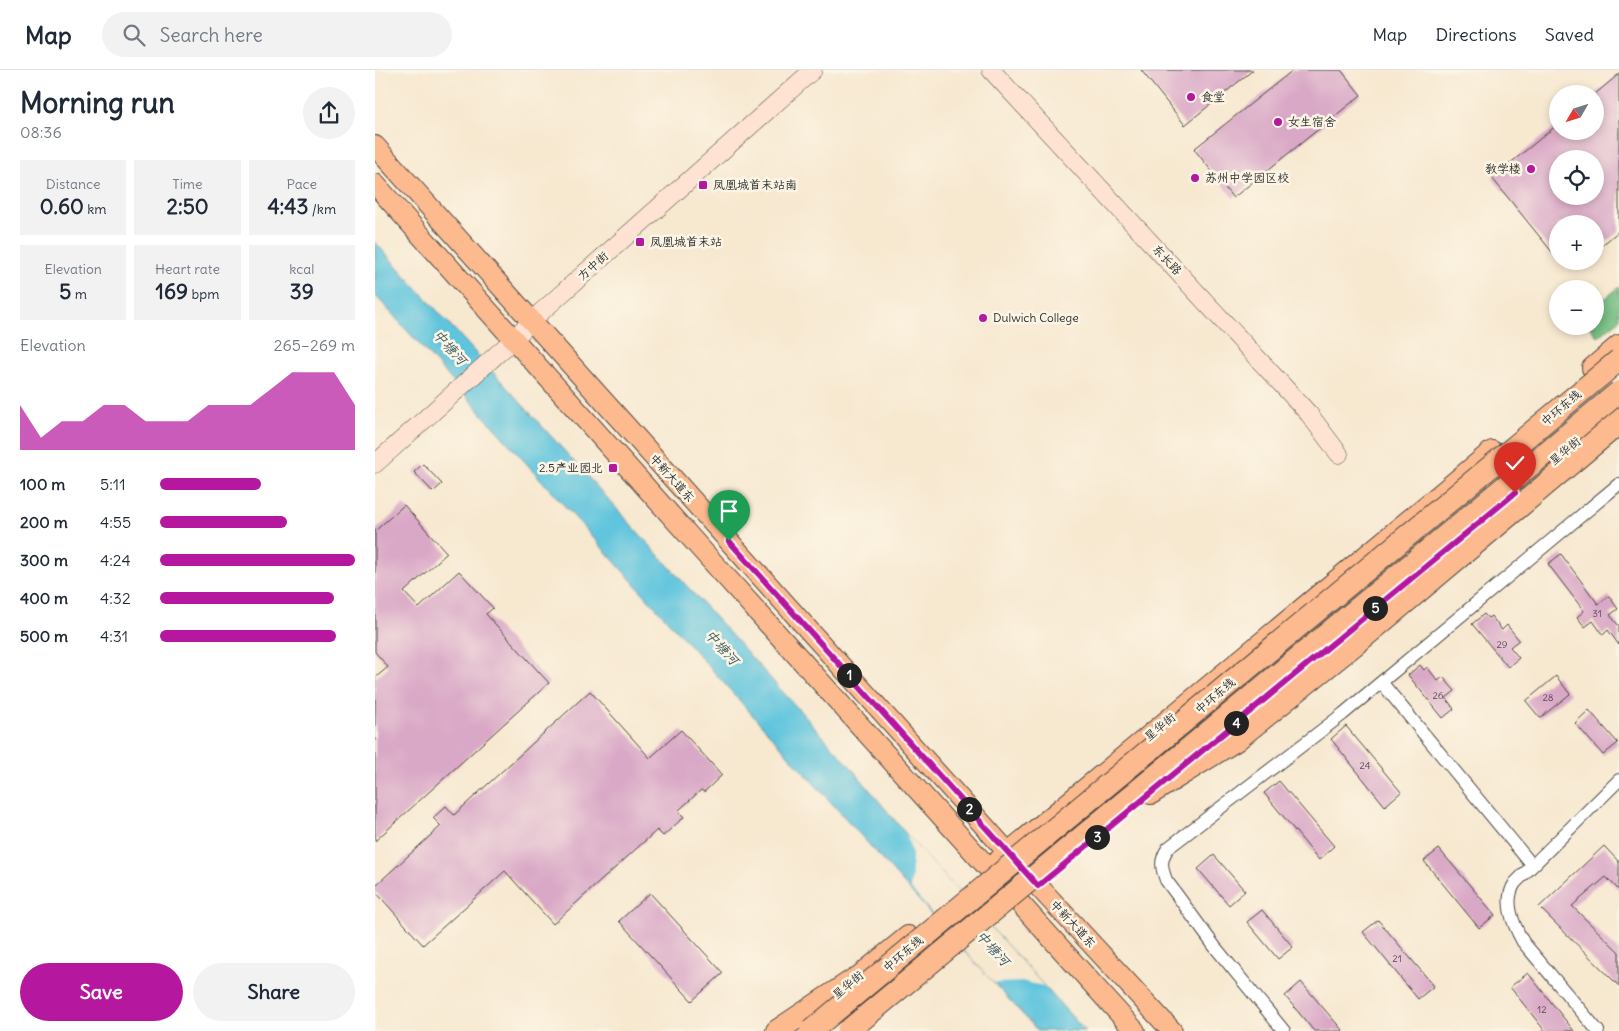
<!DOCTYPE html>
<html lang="en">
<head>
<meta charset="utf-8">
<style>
	:root { --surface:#fff; --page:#f2f2f3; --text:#1f2937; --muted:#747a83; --line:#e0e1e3; --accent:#b5179e }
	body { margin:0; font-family:Delius,"LXGW WenKai TC",sans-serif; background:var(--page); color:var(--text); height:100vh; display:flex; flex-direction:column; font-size:19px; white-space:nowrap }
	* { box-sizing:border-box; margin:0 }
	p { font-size:16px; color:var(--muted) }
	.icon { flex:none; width:28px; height:28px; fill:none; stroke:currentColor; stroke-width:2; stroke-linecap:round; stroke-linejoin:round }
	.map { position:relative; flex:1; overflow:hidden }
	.side { display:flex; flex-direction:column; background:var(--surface); width:375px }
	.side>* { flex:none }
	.needle { width:32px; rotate:231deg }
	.buttons { position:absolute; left:1174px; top:15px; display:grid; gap:10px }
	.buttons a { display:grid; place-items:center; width:55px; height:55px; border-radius:50%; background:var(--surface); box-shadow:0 2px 8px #0003; font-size:25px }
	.pin { position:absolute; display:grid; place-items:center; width:42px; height:42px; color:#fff; margin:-51px -21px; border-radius:50% 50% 50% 0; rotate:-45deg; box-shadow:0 0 5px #0007 }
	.pin .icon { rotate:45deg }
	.km { position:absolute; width:25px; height:25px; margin:-12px; border-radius:50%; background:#222; color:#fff; font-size:14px; line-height:25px; text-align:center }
	.round { display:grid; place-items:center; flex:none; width:52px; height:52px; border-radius:26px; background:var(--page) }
	.headline { display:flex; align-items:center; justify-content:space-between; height:85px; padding:0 20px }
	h1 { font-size:28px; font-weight:700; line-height:38px }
	.metrics { display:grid; grid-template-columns:repeat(3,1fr); gap:8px; height:85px; padding:5px 20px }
	.metrics div { display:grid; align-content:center; border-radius:0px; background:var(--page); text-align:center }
	.metrics b { font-size:21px; font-weight:700 }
	.metrics small { font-size:14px; font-weight:400 }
	.metrics p { font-size:14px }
	.chart { height:140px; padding:10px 20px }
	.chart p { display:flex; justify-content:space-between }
	.chart svg { width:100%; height:90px; margin-top:5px; fill:var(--accent); opacity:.7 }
	.primary-button { display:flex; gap:10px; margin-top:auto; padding:10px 20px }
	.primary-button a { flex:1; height:58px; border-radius:30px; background:var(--accent); color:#fff; font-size:20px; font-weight:700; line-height:58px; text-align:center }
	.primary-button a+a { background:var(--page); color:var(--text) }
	ul { padding:0 20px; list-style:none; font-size:16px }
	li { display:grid; grid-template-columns:80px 60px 1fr; align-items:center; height:38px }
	li i { height:12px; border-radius:6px; background:var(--accent) }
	header { display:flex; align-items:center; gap:30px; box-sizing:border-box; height:70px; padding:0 25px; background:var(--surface); border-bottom:1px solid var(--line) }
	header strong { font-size:24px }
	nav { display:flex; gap:28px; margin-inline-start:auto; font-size:18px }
	.search { width:350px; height:45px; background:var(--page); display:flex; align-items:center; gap:12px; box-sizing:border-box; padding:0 18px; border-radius:28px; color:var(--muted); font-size:19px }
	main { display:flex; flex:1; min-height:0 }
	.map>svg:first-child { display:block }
	.forest { fill:#75bd82; stroke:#507456 }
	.water { fill:#5fc4dd; stroke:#457884 }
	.pier { fill:#f7e8d0 }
	.building { fill:#d9a8c6; fill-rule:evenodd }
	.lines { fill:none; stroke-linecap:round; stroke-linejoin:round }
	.street-casing { stroke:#4a4744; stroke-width:14 }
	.secondary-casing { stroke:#4a4744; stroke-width:19 }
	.primary-casing { stroke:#4a4744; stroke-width:22 }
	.highway-casing { stroke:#4a4744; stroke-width:24 }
	.street { stroke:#fff; stroke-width:12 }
	.secondary { stroke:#fee3d2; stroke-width:18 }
	.primary { stroke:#fcba8e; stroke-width:20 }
	.highway { stroke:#fcba8e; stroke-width:22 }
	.highway-bridge-casing { stroke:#4a4744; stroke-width:24; stroke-linecap:butt }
	.highway-bridge { stroke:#fcba8e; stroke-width:22 }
	.route-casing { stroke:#fff; stroke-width:10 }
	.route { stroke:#b5179e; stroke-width:6 }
	.poi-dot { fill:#b5179e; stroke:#fcf5e5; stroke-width:2 }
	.labels { text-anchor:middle; stroke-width:5; stroke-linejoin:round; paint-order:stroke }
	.number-label { font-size:10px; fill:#564a52 }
	.poi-label { font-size:12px; fill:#2b2b2b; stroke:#fcf5e5; text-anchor:start }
	.street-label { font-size:12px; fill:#2b2b2b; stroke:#fcf5e5 }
	.water-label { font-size:14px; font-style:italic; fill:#3b5960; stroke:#fcf5e5 }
</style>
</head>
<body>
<header>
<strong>Map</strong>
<div class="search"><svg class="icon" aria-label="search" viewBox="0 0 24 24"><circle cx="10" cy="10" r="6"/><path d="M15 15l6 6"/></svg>Search here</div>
<nav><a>Map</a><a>Directions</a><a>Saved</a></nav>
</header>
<main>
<section class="side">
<div class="headline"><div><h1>Morning run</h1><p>08:36</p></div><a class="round"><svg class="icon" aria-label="share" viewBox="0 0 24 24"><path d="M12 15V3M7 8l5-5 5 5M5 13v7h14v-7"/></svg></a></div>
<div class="metrics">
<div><p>Distance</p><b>0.60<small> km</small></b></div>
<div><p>Time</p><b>2:50</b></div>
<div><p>Pace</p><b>4:43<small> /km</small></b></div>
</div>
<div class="metrics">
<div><p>Elevation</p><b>5<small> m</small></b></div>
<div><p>Heart rate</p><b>169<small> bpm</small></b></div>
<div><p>kcal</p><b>39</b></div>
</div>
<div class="chart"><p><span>Elevation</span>265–269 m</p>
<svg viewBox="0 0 160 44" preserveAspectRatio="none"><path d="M0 44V22L10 38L20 30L30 30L40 22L50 22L60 30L70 30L80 30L90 22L100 22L110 22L120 14L130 6L140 6L150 6L160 22V44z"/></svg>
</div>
<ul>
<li><b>100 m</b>5:11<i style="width:52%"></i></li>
<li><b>200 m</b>4:55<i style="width:65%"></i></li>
<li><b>300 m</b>4:24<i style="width:100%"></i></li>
<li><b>400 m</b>4:32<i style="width:89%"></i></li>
<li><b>500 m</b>4:31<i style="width:90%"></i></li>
</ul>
<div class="primary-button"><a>Save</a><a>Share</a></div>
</section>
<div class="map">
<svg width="1244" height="961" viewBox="0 0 1244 961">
	<rect width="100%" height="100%" fill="#fcf5e5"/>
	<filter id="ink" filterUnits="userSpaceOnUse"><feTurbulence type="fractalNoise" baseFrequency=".02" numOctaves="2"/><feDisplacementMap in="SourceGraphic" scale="10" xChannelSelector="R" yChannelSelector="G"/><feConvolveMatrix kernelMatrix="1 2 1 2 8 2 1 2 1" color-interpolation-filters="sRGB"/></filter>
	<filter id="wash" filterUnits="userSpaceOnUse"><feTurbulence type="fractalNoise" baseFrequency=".0096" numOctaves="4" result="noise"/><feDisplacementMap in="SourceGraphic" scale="20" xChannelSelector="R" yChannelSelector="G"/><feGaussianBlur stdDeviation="1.12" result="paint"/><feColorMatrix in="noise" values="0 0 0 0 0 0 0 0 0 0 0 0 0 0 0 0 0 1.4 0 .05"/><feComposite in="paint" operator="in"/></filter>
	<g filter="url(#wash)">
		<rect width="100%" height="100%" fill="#f7e8d0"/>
		<path class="forest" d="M1244 217V250L1223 267 1214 256H1220V237Z"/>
		<path class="water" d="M0 172 475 696 532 765 710 961H663L604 897 0 225Z"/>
		<path class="pier" d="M532 765 669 916 650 912 619 913 604 897 535 818 537 805V784Z"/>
		<g id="blocks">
			<path class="building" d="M766 0H878L810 55Z
				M918 0H966L986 25 858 128 819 79Z
				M1244 4V161L1220 181V154H1182V188L1117 108 1182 55V61H1220V24ZM1182 89H1220V126H1182Z
				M48 394 67 414 58 422 39 402Z
				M29 435 72 483 29 522 44 538 84 501 118 538 111 544 174 613 0 771V608L13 597 0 582V461Z
				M1186 484 1223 534 1234 526 1243 539 1235 545 1244 556V575L1233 560 1228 565 1218 551 1210 557 1202 547 1209 541 1173 494Z
				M1109 544 1113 548 1116 546 1127 560 1132 555 1144 570 1135 577 1144 588 1133 597 1097 554Z
				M1045 595 1049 600 1052 597 1063 611 1068 607 1080 621 1071 628 1079 639 1068 648 1033 605Z
				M1181 606 1195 624 1165 648 1151 631Z
				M215 621 275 688 306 660 347 705 329 722 326 720 303 741 309 747 288 766 282 760 178 854 130 801 48 875 0 821V816L66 756 58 748 71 736 79 745Z
				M1214 640 1243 673 1228 685 1200 653Z
				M971 656 1026 722 1010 736 956 669Z
				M904 711 959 776 944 790 889 723Z
				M1229 776 1244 792V820L1231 807 1197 836 1244 882V916L1164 837Z
				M1064 779 1120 845 1104 858 1049 791Z
				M839 785 870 821 854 835 823 799Z
				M275 823 348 903 317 931 244 851Z
				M887 840 918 877 903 889 872 852Z
				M1003 850 1059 916 1043 929 988 862Z
				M1153 903 1199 961H1170L1135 917Z
				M926 912 968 961H939L910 926Z"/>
		</g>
	</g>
	<g filter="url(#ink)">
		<use href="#blocks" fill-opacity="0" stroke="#4a4744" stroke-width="1"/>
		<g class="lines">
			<defs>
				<path id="street" d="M1007 613 1157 795
					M909 961 840 877 791 810C786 797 785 790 793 778L968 644 1244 414
					M1223 961 1148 872C1138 854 1128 831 1140 813L1244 710"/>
				<path id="secondary" d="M616 0 934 344 964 384
					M0 394 139 269 156 251 438 0"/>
				<path id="primary" d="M0 76 663 816 797 961
					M0 114 325 478 760 961
					M1217 298 1244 275
					M1184 386 1244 337
					M624 790 1117 381
					M468 919 533 866"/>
				<path id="highway" d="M776 723 861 670 989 567 1244 353
					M402 961 480 909"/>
			</defs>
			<use href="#street" class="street-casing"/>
			<use href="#secondary" class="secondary-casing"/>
			<use href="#primary" class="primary-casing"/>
			<use href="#highway" class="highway-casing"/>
			<use href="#street" class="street"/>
			<use href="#secondary" class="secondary"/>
			<use href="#primary" class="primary"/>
			<use href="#highway" class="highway"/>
			<defs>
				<path id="highway-bridge" d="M436 961 1244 290
					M473 961 1244 322"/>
			</defs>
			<use href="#highway-bridge" class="highway-bridge-casing"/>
			<use href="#highway-bridge" class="highway-bridge"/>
		</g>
	</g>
	<g class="lines" filter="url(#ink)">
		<defs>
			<path id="route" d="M354 471 663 816 1140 423"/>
		</defs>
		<use href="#route" class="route-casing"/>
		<use href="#route" class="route"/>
	</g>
	<g class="poi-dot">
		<circle cx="816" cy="27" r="5"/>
		<circle cx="903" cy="52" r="5"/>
		<circle cx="1156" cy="99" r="5"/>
		<circle cx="820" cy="108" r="5"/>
		<rect x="323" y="110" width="10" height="10" rx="2.5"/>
		<rect x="260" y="167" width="10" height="10" rx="2.5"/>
		<circle cx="608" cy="248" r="5"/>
		<rect x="233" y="393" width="10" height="10" rx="2.5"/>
	</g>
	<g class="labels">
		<g class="number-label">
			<text x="1222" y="547">31</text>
			<text x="1127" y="578">29</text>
			<text x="1063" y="629">26</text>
			<text x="1173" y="631">28</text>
			<text x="990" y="699">24</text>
			<text x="1022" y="892">21</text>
			<text x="1167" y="943">12</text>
		</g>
		<g class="poi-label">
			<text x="826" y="31">食堂</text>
			<text x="913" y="56">女生宿舍</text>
			<text x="1146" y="103" text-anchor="end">教学楼</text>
			<text x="830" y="112">苏州中学园区校</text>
			<text x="338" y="119">凤凰城首末站南</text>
			<text x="275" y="176">凤凰城首末站</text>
			<text x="618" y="252">Dulwich College</text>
			<text x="228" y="402" text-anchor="end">2.5产业园北</text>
		</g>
		<g class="street-label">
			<text transform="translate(792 190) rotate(47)" y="4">东长路</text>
			<text transform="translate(218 196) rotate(-42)" y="4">方中街</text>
			<text transform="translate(1186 338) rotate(-40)" y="4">中环东线</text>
			<text transform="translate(1190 381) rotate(-40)" y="4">星华街</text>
			<text transform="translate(297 408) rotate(48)" y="4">中新大道东</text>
			<text transform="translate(840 626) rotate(-40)" y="4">中环东线</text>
			<text transform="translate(785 657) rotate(-40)" y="4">星华街</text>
			<text transform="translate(698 854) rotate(47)" y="4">中新大道东</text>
			<text transform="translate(528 884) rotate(-40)" y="4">中环东线</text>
			<text transform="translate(473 915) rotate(-40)" y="4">星华街</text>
		</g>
		<g class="water-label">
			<text transform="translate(75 277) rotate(48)" y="5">中塘河</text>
			<text transform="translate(347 577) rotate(48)" y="5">中塘河</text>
			<text transform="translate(618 878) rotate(48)" y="5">中塘河</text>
		</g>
	</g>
</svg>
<div class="buttons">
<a><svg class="needle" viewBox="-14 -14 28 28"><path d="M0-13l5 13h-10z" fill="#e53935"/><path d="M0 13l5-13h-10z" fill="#747a83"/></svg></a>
<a><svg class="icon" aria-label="locate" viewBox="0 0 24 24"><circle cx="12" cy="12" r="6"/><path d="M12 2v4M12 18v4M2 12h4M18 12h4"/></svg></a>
<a>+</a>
<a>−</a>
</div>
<div class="pin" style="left:354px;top:471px;background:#1e9e55"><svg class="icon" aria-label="arrive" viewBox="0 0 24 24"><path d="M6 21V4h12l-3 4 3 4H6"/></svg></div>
<div class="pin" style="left:1140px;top:423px;background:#d93025"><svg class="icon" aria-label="check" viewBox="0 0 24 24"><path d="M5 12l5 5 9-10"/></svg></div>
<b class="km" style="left:474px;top:605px">1</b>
<b class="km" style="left:594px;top:739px">2</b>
<b class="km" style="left:722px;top:767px">3</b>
<b class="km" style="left:861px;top:653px">4</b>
<b class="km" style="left:1000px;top:538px">5</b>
</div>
</main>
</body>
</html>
